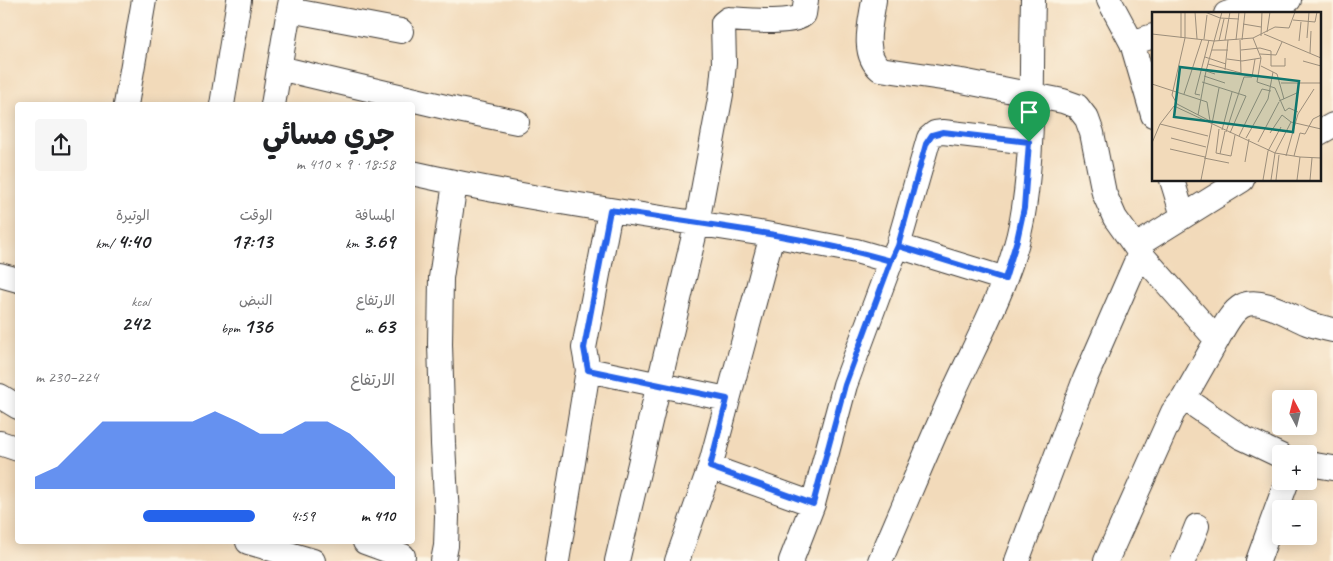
<!DOCTYPE html>
<html lang="ar">
<head>
<meta charset="utf-8">
<style>
	:root { --surface:#fff; --page:#f6f6f6; --text:#202124; --muted:#757577; --accent:#2563eb }
	body { margin:0; font-family:Caveat,"Playpen Sans Arabic",sans-serif; background:var(--page); color:var(--text); direction:rtl; height:100vh; display:flex; flex-direction:column; font-size:19px; white-space:nowrap }
	* { box-sizing:border-box; margin:0 }
	p { font-size:16px; color:var(--muted) }
	.icon { flex:none; width:28px; height:28px; fill:none; stroke:currentColor; stroke-width:2; stroke-linecap:round; stroke-linejoin:round }
	.map { position:relative; flex:1; overflow:hidden; direction:ltr }
	.details { position:absolute; left:15px; top:102px; width:400px; height:442px; display:flex; flex-direction:column; background:var(--surface); border-radius:5px; box-shadow:0 2px 12px #0003; direction:rtl }
	.details>* { flex:none }
	.needle { width:32px; rotate:353deg }
	.controls { position:absolute; left:1272px; top:390px; display:grid; gap:10px }
	.controls a { display:grid; place-items:center; width:45px; height:45px; border-radius:5px; background:var(--surface); box-shadow:0 2px 12px #0003; font-size:25px }
	.pin { position:absolute; display:grid; place-items:center; width:42px; height:42px; color:#fff; margin:-51px -21px; border-radius:50% 50% 50% 0; rotate:-45deg; box-shadow:0 0 5px #0007 }
	.pin .icon { rotate:45deg }
	.round { display:grid; place-items:center; flex:none; width:52px; height:52px; border-radius:5px; background:var(--page) }
	.head { display:flex; align-items:center; justify-content:space-between; height:85px; padding:0 20px }
	h1 { font-size:28px; font-weight:700; line-height:38px }
	.figures { display:grid; grid-template-columns:repeat(3,1fr); gap:8px; height:85px; padding:5px 20px }
	.figures div { display:grid; align-content:center }
	.figures b { font-size:21px; font-weight:700 }
	.figures small { font-size:14px; font-weight:400 }
	.figures p { font-size:14px }
	.chart { height:140px; padding:10px 20px }
	.chart p { display:flex; justify-content:space-between }
	.chart svg { width:100%; height:90px; margin-top:5px; fill:var(--accent); opacity:.7 }
	ul { padding:0 20px; list-style:none; font-size:16px }
	li { display:grid; grid-template-columns:80px 60px 1fr; align-items:center; height:38px }
	li i { height:12px; border-radius:6px; background:var(--accent) }
	.map>svg:first-child { display:block }
	.lines { fill:none; stroke-linecap:round; stroke-linejoin:round }
	.street-casing { stroke:#3c3834; stroke-width:26 }
	.street { stroke:#fff; stroke-width:24 }
	.route-casing { stroke:#fff; stroke-width:10 }
	.route { stroke:#2563eb; stroke-width:6 }
	.inset-road { fill:none; stroke:#9c8e7b; stroke-width:1 }
	.view { fill:#0f766e; fill-opacity:0.15; stroke:#0f766e; stroke-width:2.5 }
	.inset-edge { fill:none; stroke:#1c1c1c; stroke-width:2.5 }
</style>
</head>
<body>
<div class="map">
<svg width="1333" height="561" viewBox="0 0 1333 561">
	<rect width="100%" height="100%" fill="#fcf5e5"/>
	<filter id="ink" filterUnits="userSpaceOnUse"><feTurbulence type="fractalNoise" baseFrequency=".02" numOctaves="2"/><feDisplacementMap in="SourceGraphic" scale="10" xChannelSelector="R" yChannelSelector="G"/><feConvolveMatrix kernelMatrix="1 2 1 2 8 2 1 2 1" color-interpolation-filters="sRGB"/></filter>
	<filter id="wash" filterUnits="userSpaceOnUse"><feTurbulence type="fractalNoise" baseFrequency=".0096" numOctaves="4" result="noise"/><feDisplacementMap in="SourceGraphic" scale="20" xChannelSelector="R" yChannelSelector="G"/><feGaussianBlur stdDeviation="1.12" result="paint"/><feColorMatrix in="noise" values="0 0 0 0 0 0 0 0 0 0 0 0 0 0 0 0 0 1.4 0 .05"/><feComposite in="paint" operator="in"/></filter>
	<g filter="url(#wash)">
		<rect width="100%" height="100%" fill="#f2daba"/>
	</g>
	<g filter="url(#ink)">
		<g class="lines">
			<defs>
				<path id="street" d="M291 0 289 10 401 31
					M874 0C871 22 861 53 880 69L962 81 1063 101 1077 106 1087 119 1092 133 1104 193 1115 218 1140 253 1217 340C1223 329 1231 312 1242 306 1260 296 1290 316 1307 323 1315 326 1324 328 1333 330
					M1109 0 1132 43 1153 115
					M1226 14 1241 9 1289 0
					M1132 43 1153 36
					M279 68 458 110 517 122
					M126 105 144 0
					M222 105 239 0
					M273 105 289 10
					M1319 133 1333 125
					M412 173C531 200 652 216 772 235L710 467 677 561
					M1172 180 1183 216
					M772 235 856 251 891 261
					M898 246 1005 279
					M1136 246 1242 180
					M0 275 18 280
					M588 370 727 399
					M0 396 18 407
					M1184 398 1241 437 1281 456
					M0 443 18 449
					M1309 464 1333 468
					M710 467 813 504
					M248 542 313 561
					M365 542 403 556
					M443 561 446 546 447 516 443 444 440 344 441 278 455 183
					M557 561 588 370 584 348 610 211
					M617 561 697 223 721 94 724 63 723 23 728 19C743 20 796 25 804 14L806 0
					M791 561 813 504 845 385 891 261 898 246 929 138 935 133 943 132 1029 142
					M880 561C905 504 928 447 954 391 981 332 1015 273 1024 208 1034 140 1031 69 1033 0
					M1017 561 1085 379 1140 253
					M1106 561 1173 412 1184 398 1217 340
					M1183 561 1197 526
					M1258 561 1287 481"/>
			</defs>
			<use href="#street" class="street-casing"/>
			<use href="#street" class="street"/>
		</g>
	</g>
	<g class="lines" filter="url(#ink)">
		<defs>
			<path id="route" d="M1029 142 943 132 932 135 926 144 898 246 891 261C799 235 704 224 610 210L584 348 588 370 727 399 710 467 813 504 845 385 891 261 898 246 1005 279 1017 240 1024 208 1029 142"/>
		</defs>
		<use href="#route" class="route-casing"/>
		<use href="#route" class="route"/>
	</g>
	<g transform="translate(1152 12)">
		<rect width="169" height="169" fill="#f2daba"/>
		<path class="inset-road" d="M33 0V26L20 83 25 92 58 109M43 0 45 27M53 0 68 6 87 7M141 8 163 10 165 0M91 12 109 15M115 20 118 0M0 22 62 29 101 26 123 15 137 16 143 0M112 22 169 46M109 24 110 0M29 26V0M101 26 109 46 105 70 123 76 133 99 137 96 146 100M155 26 157 0M52 27 55 3M73 28 78 0M84 28 87 0M90 28 93 0M67 29 72 7M147 29 149 10M60 38H76M89 38 108 36 119 39V54H133V46M158 41 159 19M108 42 124 43 130 30M53 45 74 52M75 47 90 49 109 46M151 49 169 54M56 52 89 61 88 28M109 54 125 62 132 87M73 58 76 28M63 62 54 59 70 0M52 64 73 71M50 70 94 84 78 121M129 71H169M0 72 55 90 58 109M32 82 50 27M48 83 43 82 57 28M127 89 147 80M46 103 54 59M130 103 139 110 169 117M139 110 123 141 148 145M8 112 56 124M67 117 64 141 79 144 83 123M70 118 80 80M74 120 92 65H100L103 47M118 121 130 103M87 124 110 77 119 79M19 126 54 135M94 126 116 87 121 60M106 130 127 90M0 131 8 112 22 94 123 141 119 168M18 137 53 145M68 142 73 119M134 144 146 102 162 77M142 144 148 121 153 122 161 107 169 103M52 146 77 151M93 150 97 127M49 168 67 76M111 168 116 139 129 115M124 168 127 143M145 168 148 145 169 146M158 168 160 146"/>
		<path class="view" d="M28 55 147 69 141 120 22 105Z"/>
		<rect width="169" height="169" class="inset-edge"/>
	</g>
</svg>
<div class="controls">
<a><svg class="needle" viewBox="-14 -14 28 28"><path d="M0-13l5 13h-10z" fill="#e53935"/><path d="M0 13l5-13h-10z" fill="#757577"/></svg></a>
<a>+</a>
<a>−</a>
</div>
<div class="pin" style="left:1029px;top:142px;background:#1e9e55"><svg class="icon" aria-label="arrive" viewBox="0 0 24 24"><path d="M6 21V4h12l-3 4 3 4H6"/></svg></div>
<section class="details">
<div class="head"><div><h1>جري مسائي</h1><p>18:58 · 9 × 410 m</p></div><a class="round"><svg class="icon" aria-label="share" viewBox="0 0 24 24"><path d="M12 15V3M7 8l5-5 5 5M5 13v7h14v-7"/></svg></a></div>
<div class="figures">
<div><p>المسافة</p><b>3.69<small> km</small></b></div>
<div><p>الوقت</p><b>17:13</b></div>
<div><p>الوتيرة</p><b>4:40<small> /km</small></b></div>
</div>
<div class="figures">
<div><p>الارتفاع</p><b>63<small> m</small></b></div>
<div><p>النبض</p><b>136<small> bpm</small></b></div>
<div><p>kcal</p><b>242</b></div>
</div>
<div class="chart"><p><span>الارتفاع</span>224–230 m</p>
<svg viewBox="0 0 160 44" preserveAspectRatio="none"><path d="M0 44V38L10 33L20 22L30 11L40 11L50 11L60 11L70 11L80 6L90 11L100 17L110 17L120 11L130 11L140 17L150 27L160 38V44z"/></svg>
</div>
<ul>
<li><b>410 m</b>4:59<i style="width:51%"></i></li>
</ul>
</section>
</div>
</body>
</html>
